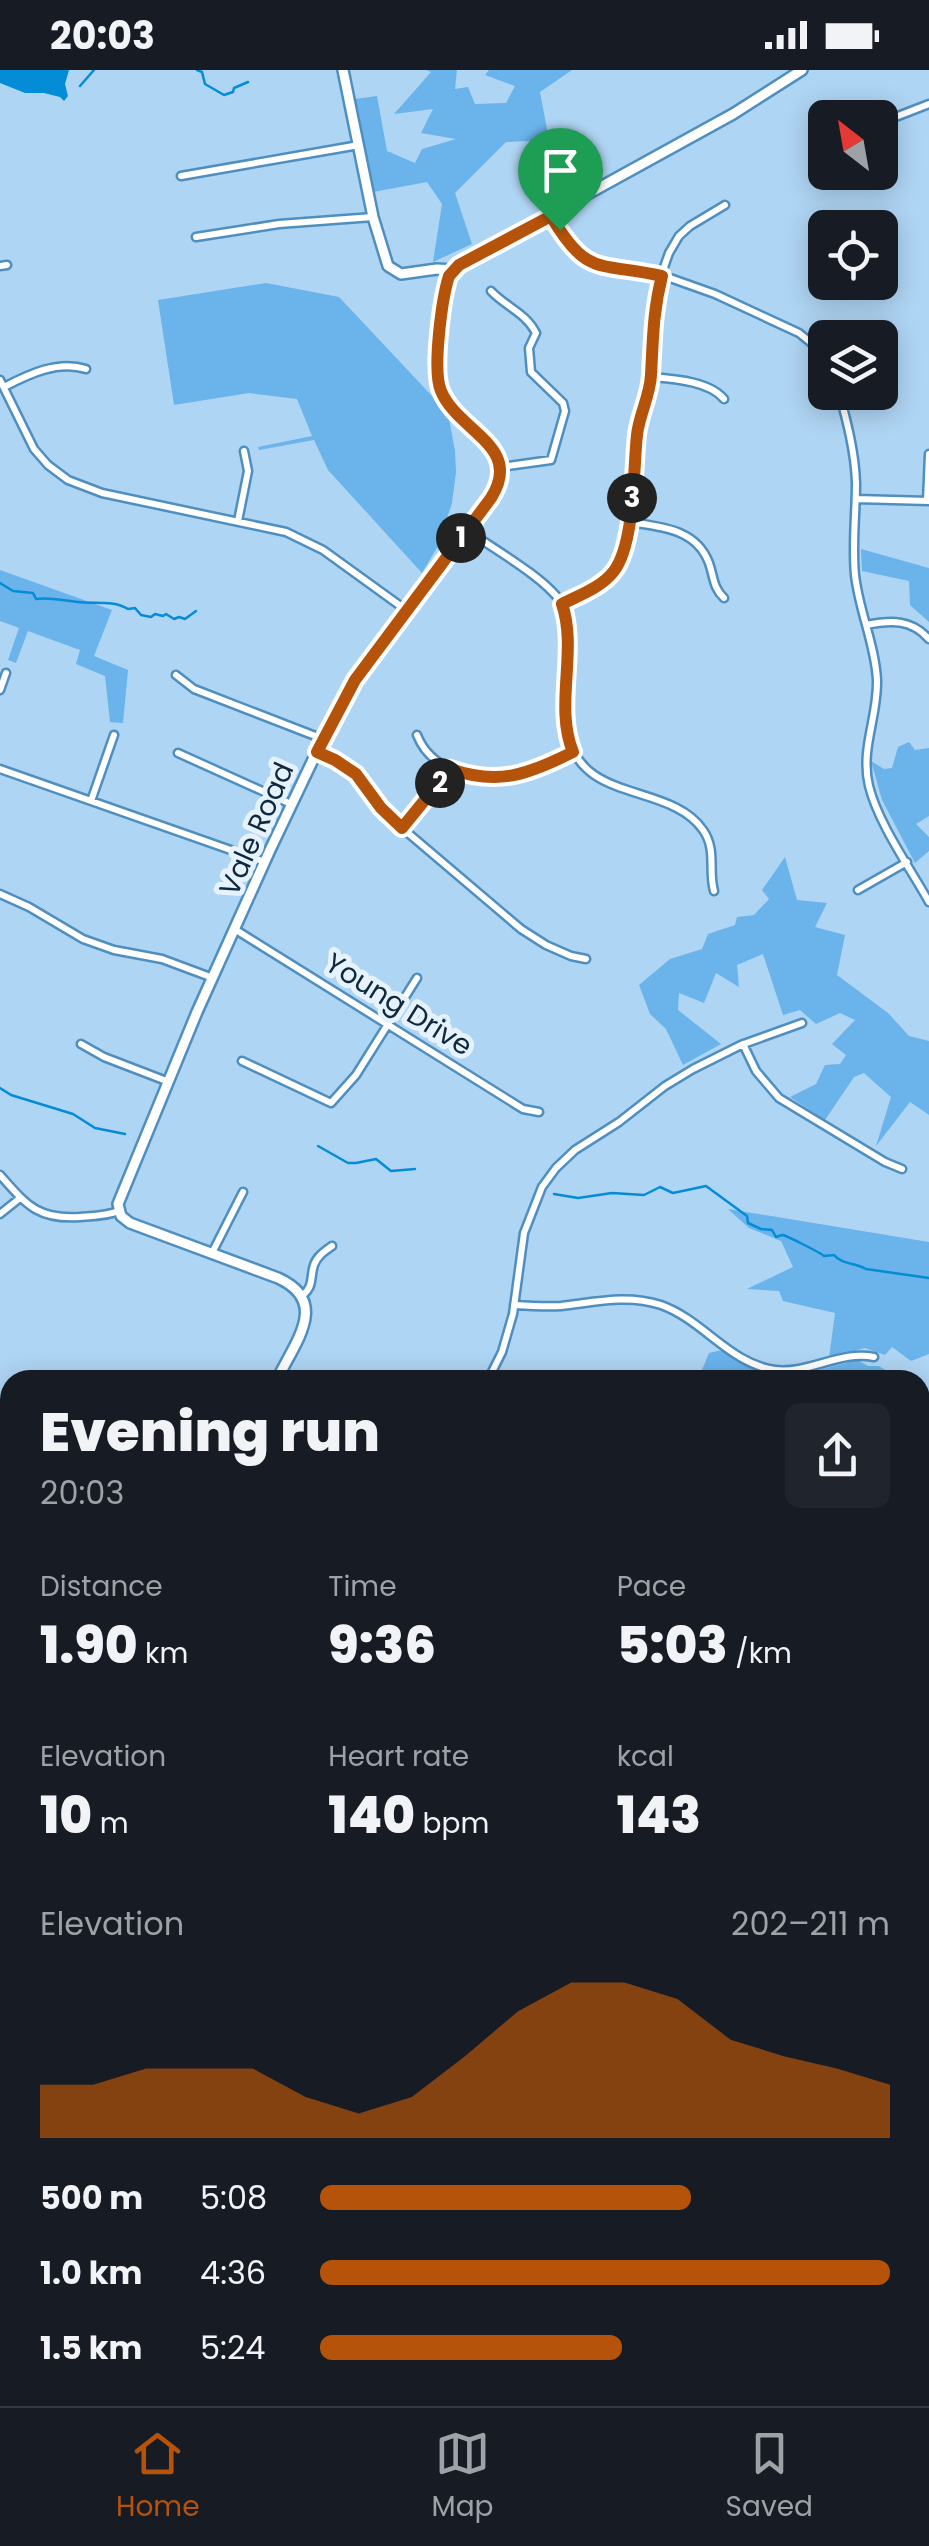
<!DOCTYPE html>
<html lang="en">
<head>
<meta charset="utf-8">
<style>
	:root { --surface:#171b24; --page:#20242c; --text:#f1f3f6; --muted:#9ea1a6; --line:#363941; --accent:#b45309 }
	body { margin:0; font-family:Poppins,sans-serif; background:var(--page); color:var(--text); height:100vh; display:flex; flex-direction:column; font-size:38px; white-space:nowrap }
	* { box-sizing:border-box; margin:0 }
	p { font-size:32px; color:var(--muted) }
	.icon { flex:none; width:55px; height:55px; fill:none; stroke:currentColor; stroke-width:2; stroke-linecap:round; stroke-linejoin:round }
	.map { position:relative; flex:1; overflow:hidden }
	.drawer { position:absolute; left:0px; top:1300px; width:930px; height:1038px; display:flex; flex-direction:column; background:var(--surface); border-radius:30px 30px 0 0; box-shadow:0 5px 25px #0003 }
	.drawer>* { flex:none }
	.needle { width:65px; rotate:329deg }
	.controls { position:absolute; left:808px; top:30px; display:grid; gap:20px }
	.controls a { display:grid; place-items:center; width:90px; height:90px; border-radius:15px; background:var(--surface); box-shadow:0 5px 25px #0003; font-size:50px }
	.pin { position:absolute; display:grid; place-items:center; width:85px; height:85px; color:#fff; margin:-102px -42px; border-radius:50% 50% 50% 0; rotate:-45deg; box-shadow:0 0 10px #0007 }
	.pin .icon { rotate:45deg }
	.km { position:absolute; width:50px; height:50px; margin:-25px; border-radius:50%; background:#222; color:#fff; font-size:28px; line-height:50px; text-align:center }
	.round { display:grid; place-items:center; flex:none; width:105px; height:105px; border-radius:15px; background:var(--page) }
	.overview { display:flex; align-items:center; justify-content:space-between; height:170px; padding:0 40px }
	h1 { font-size:55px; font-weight:800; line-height:75px }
	.metrics { display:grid; grid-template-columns:repeat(3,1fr); gap:15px; height:170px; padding:10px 40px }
	.metrics div { display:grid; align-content:center }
	.metrics b { font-size:50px; font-weight:800 }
	.metrics small { font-size:28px; font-weight:400 }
	.metrics p { font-size:28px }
	.chart { height:280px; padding:20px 40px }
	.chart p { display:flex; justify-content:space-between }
	.chart svg { width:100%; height:180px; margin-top:10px; fill:var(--accent); opacity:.7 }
	ul { padding:0 40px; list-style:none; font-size:32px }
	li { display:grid; grid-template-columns:160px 120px 1fr; align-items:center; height:75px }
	li i { height:25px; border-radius:12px; background:var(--accent) }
	.status { display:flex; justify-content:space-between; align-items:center; height:70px; padding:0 50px; background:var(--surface); direction:ltr }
	.status svg { height:28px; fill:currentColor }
	.menu { display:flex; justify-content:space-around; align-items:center; height:140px; border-top:2px solid var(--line); background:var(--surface); font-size:28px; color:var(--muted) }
	.menu a { display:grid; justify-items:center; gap:5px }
	.menu .active { color:var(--accent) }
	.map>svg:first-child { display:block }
	.green { fill:#6ab3eb }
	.water { fill:#048cd6 }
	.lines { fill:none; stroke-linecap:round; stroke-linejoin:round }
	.stream { stroke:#048cd6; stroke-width:2.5 }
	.minor-casing { stroke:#4f8fc0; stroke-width:11 }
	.secondary-casing { stroke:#4f8fc0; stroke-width:14 }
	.minor { stroke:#fff; stroke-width:6 }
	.secondary { stroke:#fff; stroke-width:9 }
	.route-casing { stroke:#fff; stroke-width:20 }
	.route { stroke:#b45309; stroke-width:12 }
	.labels { text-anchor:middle; stroke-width:10; stroke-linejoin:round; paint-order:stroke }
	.street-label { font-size:28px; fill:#0e293d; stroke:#e6f2fd }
</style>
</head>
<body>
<div class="status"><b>20:03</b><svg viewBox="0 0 49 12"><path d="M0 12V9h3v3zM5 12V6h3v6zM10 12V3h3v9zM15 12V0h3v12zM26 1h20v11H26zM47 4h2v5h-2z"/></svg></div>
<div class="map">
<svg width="929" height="2336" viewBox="0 0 929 2336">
	<rect width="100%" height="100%" fill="#afd5f4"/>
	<path class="green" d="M426 0H457L455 19 468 17 475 34 506 33 515 16 485 5 489 0H572L540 22 549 70 506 72 455 123 472 174 433 192 442 134 427 112 373 122 355 29 377 26 387 81 415 93 422 79 456 69 421 63 433 39 394 44 431 2Z
		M266 213 339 227 448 343 455 381 456 402 452 433 438 476 422 503 328 400 314 370 259 380 258 377 312 366 297 329 249 323 174 335 158 230Z
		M861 479 929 498V552L910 535 909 511 862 501Z
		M0 500 112 540 94 586 128 600 123 653 110 652 105 606 76 594 80 580 28 561 16 593 8 590 19 558 0 551Z
		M909 672 915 680 929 678V746L916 754 929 767V781L915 793 882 730 871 691 884 699 892 698 898 677Z
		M785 787 797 830 827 833 815 857 845 865 837 905 888 943 909 966 929 971V1045L910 1032 876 1076 891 1027 864 1003 854 1007 825 1050 790 1027 816 1014 825 995 840 994 846 985 832 974 855 950 840 943 816 954 800 940 783 945 763 884 737 895 739 917 716 903 704 933 679 923 678 940 721 974 683 995 666 959 650 944 639 915 670 889 702 879 708 864 735 855 737 847 754 845 769 829 762 820Z
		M728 1139 929 1172V1284L911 1291 892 1277 885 1285 865 1278 829 1288 835 1243 783 1231 779 1221 747 1219 793 1197 781 1171 749 1158Z
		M722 1280C730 1286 739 1293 749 1297 782 1312 824 1299 857 1290L868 1296H879L902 1310H713L699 1307 709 1283Z
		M929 1417V1735L920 1740V1435Z
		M920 1783 929 1797V1947L920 1948Z"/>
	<path class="water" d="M0 0H69L65 14 68 26 64 31 60 27 44 23H25L0 13Z
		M929 2140V2226L920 2224V2148Z"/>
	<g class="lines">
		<path class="stream" d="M197 0 202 2 205 14 224 25 233 22 234 18 248 12
			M80 16 94 0
			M0 513 13 521 33 523 36 529C51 527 64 531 78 532 95 534 113 530 128 539L135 538 141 545 151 547 155 544 163 546 166 544 174 549 179 547 185 549 196 541
			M0 1018 11 1025 73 1044 95 1058 125 1064
			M318 1076 348 1093H356L376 1089 391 1101 415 1099
			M554 1124 578 1128 612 1123 644 1125 660 1117 673 1123 706 1116 747 1146 748 1153 761 1159 772 1160 776 1167C779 1166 781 1165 783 1165 787 1166 821 1183 824 1186L834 1185C841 1194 856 1193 866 1199L929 1208
			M920 1366H929"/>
		<defs>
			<path id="minor" d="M880 53 929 34
				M181 106 359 75
				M551 146 573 180 587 191 604 197 670 208 715 224 799 263 815 276 825 289
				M196 167 279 154 373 147
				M0 196 7 195
				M491 221C506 237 526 243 536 263L529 278 531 302 563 333 565 341 551 390 501 397
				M651 307C674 309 709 311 724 329
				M0 310 34 379 48 395 68 410 102 423 286 462 323 480 406 540
				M4 317C29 304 58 290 86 299
				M839 322C847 352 855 382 856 413 856 444 852 474 855 505 859 541 875 574 877 610 878 647 860 679 869 716 878 753 910 798 929 832
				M856 429 929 431
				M927 431 929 384
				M238 451 248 401 244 381
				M629 452C660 457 696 458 709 493 714 507 713 518 724 528
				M467 460C492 478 544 507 560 531 575 553 566 634 568 663 580 734 670 712 703 760 717 780 708 800 714 821
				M562 534 608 508 622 486 635 409 637 365 651 307 652 253 663 200 669 183 679 166 690 156 725 135
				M866 555C891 550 911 549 929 569
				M176 605 194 619 323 669
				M0 620 6 603
				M417 665C432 704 485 714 521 705 539 701 556 690 573 682
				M317 682 335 690 356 704 388 746 521 859 546 875 571 886 586 889
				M178 683 291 734
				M0 699 265 792
				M91 731 114 665
				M402 759 450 699
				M858 820 907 792
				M0 824 29 837 83 869 114 880 162 889 213 908
				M236 860 523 1039 539 1042
				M81 974 104 987 169 1012
				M743 974 756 1001 779 1028 885 1092 902 1099
				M242 991 331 1033 356 1005 417 908
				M0 1105C26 1134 37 1150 80 1147 93 1146 106 1146 119 1141
				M0 1144 20 1128
				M212 1183 243 1122
				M303 1225C314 1216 310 1207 314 1195 317 1186 325 1181 332 1176
				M514 1235C530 1236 546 1237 561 1236 596 1232 627 1224 661 1235 703 1250 730 1294 775 1300 809 1304 841 1280 874 1287
				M488 1310 502 1282 513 1244 524 1163 542 1117 556 1098 575 1080 619 1052 665 1016 693 999 741 975 802 953
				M0 1387 10 1386
				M920 1767 929 1781
				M920 2022 925 2044 920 2063
				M44 2336 53 2328
				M161 2336 163 2328"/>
			<path id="secondary" d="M343 0 373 147 388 196 401 204 437 199 453 200
				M277 1310C294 1273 331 1232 278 1208L130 1153 121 1146 118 1134 197 942 270 780 330 654 355 609 491 428C523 375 458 362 441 321 432 300 442 228 449 206L456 197 466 191 733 44 802 0
				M0 1678 10 1662
				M0 2108 10 2111
				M854 2328 888 2336"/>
		</defs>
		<use href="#minor" class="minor-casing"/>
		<use href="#secondary" class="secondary-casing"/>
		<use href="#minor" class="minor"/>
		<use href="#secondary" class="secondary"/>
	</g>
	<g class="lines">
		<defs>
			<path id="route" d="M551 146C587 208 600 192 662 206 653 241 653 269 651 305 650 326 639 345 637 365 633 401 635 473 614 501 602 517 580 525 562 534 578 581 554 636 573 682 529 704 499 716 450 699L402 758 381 738 356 704 335 690 317 682 355 610 491 428C524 376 458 362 441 321 432 300 442 228 449 206L459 195Z"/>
		</defs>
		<use href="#route" class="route-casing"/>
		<use href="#route" class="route"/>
	</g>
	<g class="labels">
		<g class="street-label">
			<text transform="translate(256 759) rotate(-66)" y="10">Vale Road</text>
			<text transform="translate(399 934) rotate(32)" y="10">Young Drive</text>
		</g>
	</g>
</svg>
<div class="controls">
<a><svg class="needle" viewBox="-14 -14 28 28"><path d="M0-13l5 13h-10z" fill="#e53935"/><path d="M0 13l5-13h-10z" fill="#9ea1a6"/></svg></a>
<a><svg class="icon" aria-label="locate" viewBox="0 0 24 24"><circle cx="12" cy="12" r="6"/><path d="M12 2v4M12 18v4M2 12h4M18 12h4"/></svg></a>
<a><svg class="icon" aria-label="layers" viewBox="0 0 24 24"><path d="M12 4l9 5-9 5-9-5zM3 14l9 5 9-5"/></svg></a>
</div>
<div class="pin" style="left:560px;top:160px;background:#1e9e55"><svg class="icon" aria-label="arrive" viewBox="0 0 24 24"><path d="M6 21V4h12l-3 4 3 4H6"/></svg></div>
<b class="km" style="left:461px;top:468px">1</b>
<b class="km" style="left:440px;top:713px">2</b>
<b class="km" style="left:632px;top:428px">3</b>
<section class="drawer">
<div class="overview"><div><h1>Evening run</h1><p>20:03</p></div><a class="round"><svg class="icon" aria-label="share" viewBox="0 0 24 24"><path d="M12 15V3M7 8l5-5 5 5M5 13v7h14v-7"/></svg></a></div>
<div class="metrics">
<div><p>Distance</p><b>1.90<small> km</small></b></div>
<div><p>Time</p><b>9:36</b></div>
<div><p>Pace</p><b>5:03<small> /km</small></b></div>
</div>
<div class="metrics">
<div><p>Elevation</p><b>10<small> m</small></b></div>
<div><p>Heart rate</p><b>140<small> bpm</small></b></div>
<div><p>kcal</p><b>143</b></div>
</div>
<div class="chart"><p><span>Elevation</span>202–211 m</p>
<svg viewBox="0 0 160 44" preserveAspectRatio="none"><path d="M0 44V31L10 31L20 27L30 27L40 27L50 34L60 38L70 34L80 24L90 13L100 6L110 6L120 10L130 20L140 24L150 27L160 31V44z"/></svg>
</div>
<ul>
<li><b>500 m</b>5:08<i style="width:65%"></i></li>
<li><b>1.0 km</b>4:36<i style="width:100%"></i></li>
<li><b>1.5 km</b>5:24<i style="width:53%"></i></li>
</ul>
</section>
</div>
<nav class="menu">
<a class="active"><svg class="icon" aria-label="home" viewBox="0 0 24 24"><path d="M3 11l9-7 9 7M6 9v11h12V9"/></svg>Home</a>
<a><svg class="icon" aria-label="map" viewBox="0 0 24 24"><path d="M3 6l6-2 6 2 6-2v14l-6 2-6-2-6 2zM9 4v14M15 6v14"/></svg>Map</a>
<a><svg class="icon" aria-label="saved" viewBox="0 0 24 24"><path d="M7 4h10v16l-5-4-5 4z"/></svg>Saved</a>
</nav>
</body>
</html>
